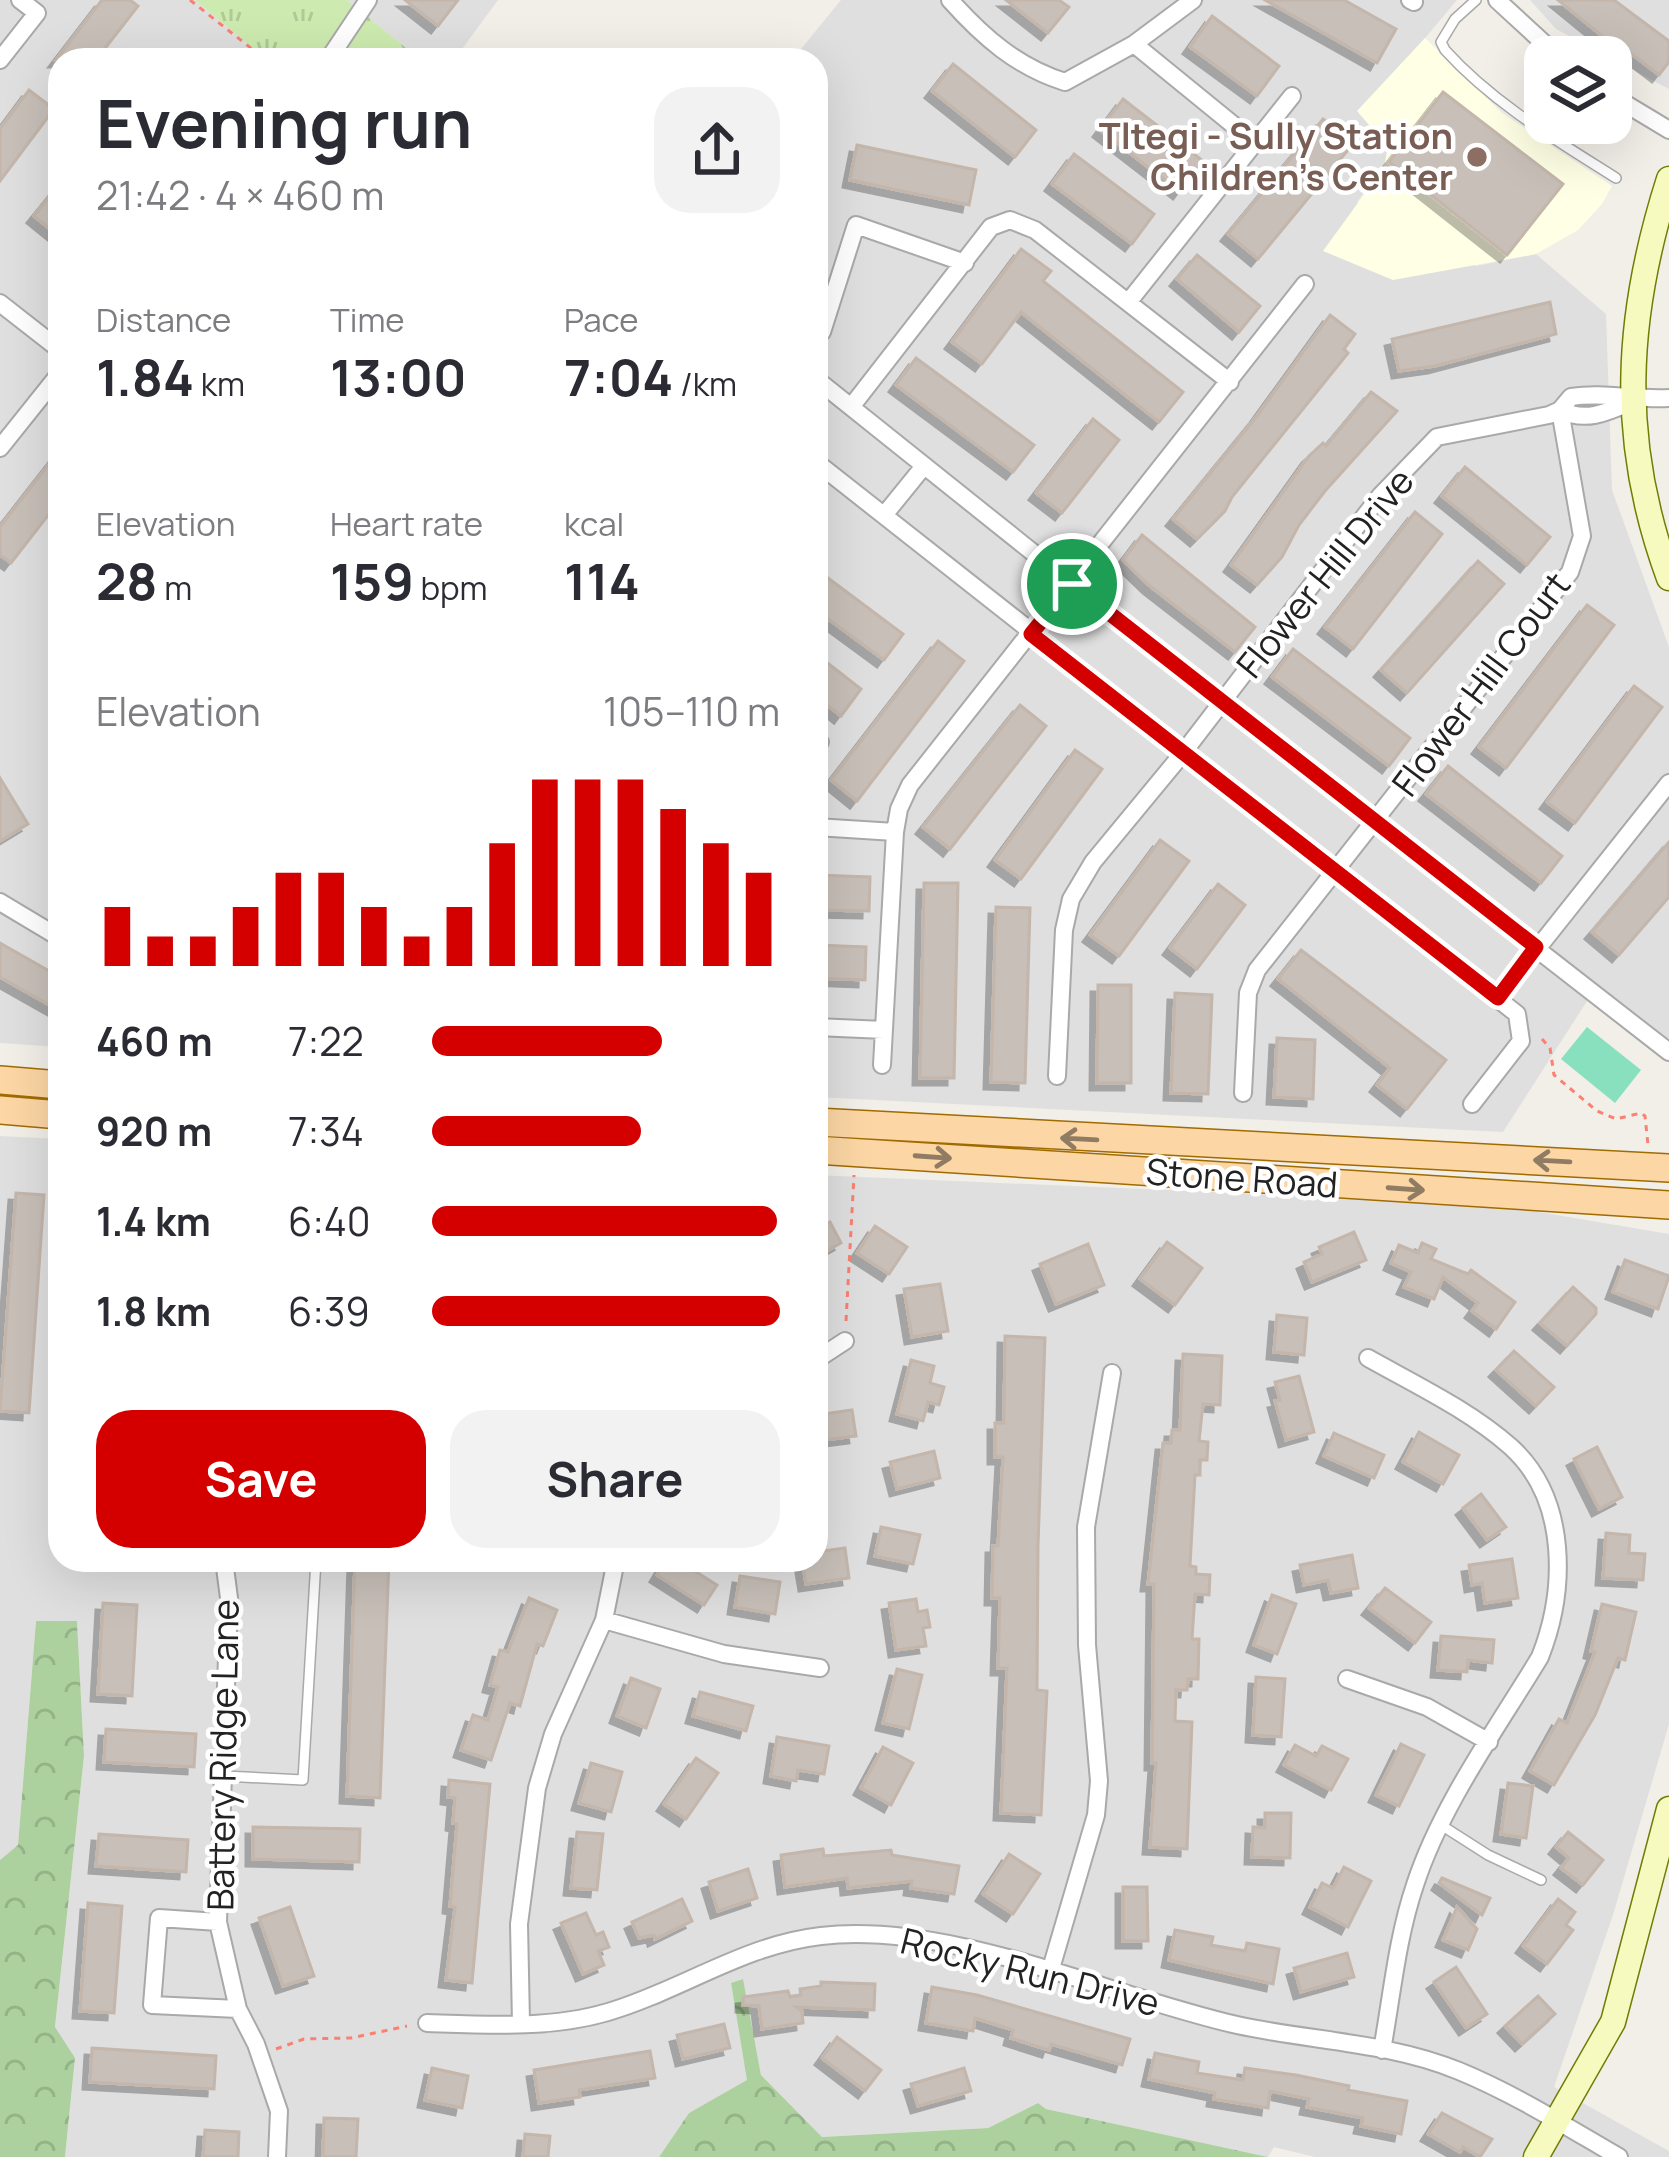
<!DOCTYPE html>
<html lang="en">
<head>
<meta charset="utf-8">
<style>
	:root { --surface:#fff; --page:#f2f2f3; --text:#2b2b33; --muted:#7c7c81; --accent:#d40000 }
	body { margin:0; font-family:Manrope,sans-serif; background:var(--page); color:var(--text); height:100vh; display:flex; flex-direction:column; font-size:45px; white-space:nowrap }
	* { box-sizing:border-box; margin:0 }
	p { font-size:39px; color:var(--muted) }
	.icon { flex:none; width:66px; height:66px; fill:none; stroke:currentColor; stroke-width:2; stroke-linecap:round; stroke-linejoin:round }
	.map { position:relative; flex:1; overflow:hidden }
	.details { position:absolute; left:48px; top:48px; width:780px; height:1524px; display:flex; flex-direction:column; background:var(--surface); border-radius:36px; box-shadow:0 12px 48px #0002 }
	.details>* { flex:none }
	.tools { position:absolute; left:1524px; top:36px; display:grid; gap:24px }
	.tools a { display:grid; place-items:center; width:108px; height:108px; border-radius:24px; background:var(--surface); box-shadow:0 12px 48px #0002; font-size:60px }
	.pin { position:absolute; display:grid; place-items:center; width:102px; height:102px; color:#fff; margin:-51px; border:6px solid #fff; border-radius:50%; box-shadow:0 3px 12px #0007 }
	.round { display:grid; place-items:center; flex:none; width:126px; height:126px; border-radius:36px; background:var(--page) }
	.head { display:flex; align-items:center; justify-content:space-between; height:204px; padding:0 48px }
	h1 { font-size:66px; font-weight:700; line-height:90px }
	.stats { display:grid; grid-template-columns:repeat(3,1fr); gap:18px; height:204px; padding:12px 48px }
	.stats div { display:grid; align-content:center }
	.stats b { font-size:51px; font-weight:700 }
	.stats small { font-size:33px; font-weight:400 }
	.stats p { font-size:33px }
	.chart { height:336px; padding:24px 48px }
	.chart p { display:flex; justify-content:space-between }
	.chart svg { width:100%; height:216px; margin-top:12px; stroke:var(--accent); stroke-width:6 }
	.button { display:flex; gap:24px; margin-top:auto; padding:24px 48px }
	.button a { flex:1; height:138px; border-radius:36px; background:var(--accent); color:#fff; font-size:48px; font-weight:700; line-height:138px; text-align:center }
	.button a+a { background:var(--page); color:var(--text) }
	ul { padding:0 48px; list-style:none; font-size:39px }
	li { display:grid; grid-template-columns:192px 144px 1fr; align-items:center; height:90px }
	li i { height:30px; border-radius:15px; background:var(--accent) }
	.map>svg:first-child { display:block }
	.residential { fill:#e0dfdf }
	.education { fill:#ffffe5 }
	.grass { fill:url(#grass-tufts) }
	.forest { fill:url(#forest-crowns) }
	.pitch { fill:#88e0be }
	.building { fill:#c7bfb8; stroke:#c4b6ab; stroke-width:3; filter:url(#shadow) }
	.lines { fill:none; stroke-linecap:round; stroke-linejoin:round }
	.lane-casing { stroke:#a9a9a9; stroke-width:12 }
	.street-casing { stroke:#a9a9a9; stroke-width:20 }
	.secondary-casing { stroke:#707d05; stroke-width:27 }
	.primary-casing { stroke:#a06b00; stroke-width:30 }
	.path { stroke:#fa8072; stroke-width:3; stroke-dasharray:6 6; stroke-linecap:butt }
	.lane { stroke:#fff; stroke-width:9 }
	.street { stroke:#fff; stroke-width:16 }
	.secondary { stroke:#f7fabf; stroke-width:24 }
	.primary { stroke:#fcd6a4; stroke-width:27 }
	.oneway { stroke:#8f7c63 }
	.route-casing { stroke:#fff; stroke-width:24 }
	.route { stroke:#d40000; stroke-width:15 }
	.education-dot { fill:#8d6e63; stroke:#fff; stroke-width:4.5 }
	.labels { text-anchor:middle; stroke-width:9; stroke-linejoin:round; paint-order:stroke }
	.education-label { font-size:36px; font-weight:bold; fill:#785e54; stroke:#fff; text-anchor:end }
	.street-label { font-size:36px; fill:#222; stroke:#fff }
</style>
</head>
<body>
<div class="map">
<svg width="1669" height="2157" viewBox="0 0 1669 2157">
	<defs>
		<pattern id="grass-tufts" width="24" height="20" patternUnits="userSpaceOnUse" patternTransform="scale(3)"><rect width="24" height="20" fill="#cdebb0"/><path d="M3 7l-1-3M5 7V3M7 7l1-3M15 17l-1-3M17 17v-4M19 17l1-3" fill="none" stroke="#b0c997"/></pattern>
		<pattern id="forest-crowns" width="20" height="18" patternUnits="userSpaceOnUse" patternTransform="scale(3)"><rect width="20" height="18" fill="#add19e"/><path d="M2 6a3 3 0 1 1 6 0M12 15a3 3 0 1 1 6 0" fill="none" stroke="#95b388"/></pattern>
		<filter id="shadow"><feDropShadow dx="-7" dy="7" stdDeviation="0" flood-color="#0004"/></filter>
	</defs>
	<rect width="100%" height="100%" fill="#f2efe9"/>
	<path class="residential" d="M0 0H195L267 60H60V1047L0 1043Z
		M347 0H498L454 60H421Z
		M841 0H1457L1421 43 1384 167 1357 202 1476 266 1536 254 1606 314 1612 490 1669 647V1050L1587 1001 1503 1132 816 1097V60H792Z
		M1530 0H1669V89L1556 29Z
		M0 1136 60 1139V1560H816V1175L1492 1204 1669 1234V1724L1613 1915 1554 2087 1669 2151V2157H1315L1274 2147 1268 2157 1046 2109 1038 2103 988 2128 822 2137 761 2075 742 1979 731 1984 748 2080 689 2113 659 2157H65L75 2059 55 2028 84 1756 77 1621H36L18 1845 0 1860Z"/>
	<path class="education" d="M1425 38 1502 113 1612 186 1602 204 1578 230 1536 254 1393 280 1323 251 1384 167 1388 147 1357 111Z"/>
	<path class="grass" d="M195 0H347L421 60H267Z"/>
	<path class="forest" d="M36 1621H77L84 1756 55 2027 75 2058 65 2157H0V1860L18 1845Z
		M743 1979 761 2075 822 2137 988 2128 1038 2103 1046 2109 1268 2157H659L689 2113 747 2080 731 1983Z"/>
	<path class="pitch" d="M1587 1027 1641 1070 1615 1103 1561 1059Z"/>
	<path class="building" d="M102 0H130L138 6 96 60H56Z
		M405 0H458L438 26Z
		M1006 0H1059L1069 7 1048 33Z
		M1265 0H1344L1396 29 1377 63Z
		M1558 0H1614L1669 41V62L1659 75 1620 45 1618 49Z
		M1212 16 1279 66 1257 96 1190 47Z
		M953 64 1036 130 1015 157 932 91Z
		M29 90 54 109 0 181V129Z
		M1443 92 1563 184 1507 255 1389 162Z
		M1123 99 1203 161 1180 192 1100 130Z
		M1323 119 1353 144 1258 259 1228 234Z
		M857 145 976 170 969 205 850 180Z
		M1074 154 1154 214 1132 244 1052 184Z
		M60 184V237L34 216Z
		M1021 249 1051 271 1043 281 1183 392 1159 422 1021 312 982 364 952 342Z
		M1197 255 1260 306 1239 332 1177 279Z
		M1550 302 1556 334 1435 366 1399 371 1392 339Z
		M1330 315 1355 334 1344 349 1348 353 1232 497 1225 511 1197 539 1173 519 1257 416Z
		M916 358 1034 445 1013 472 896 385Z
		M1371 392 1397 411 1325 491 1299 525 1282 557 1257 585 1231 565 1309 456 1323 443 1326 446Z
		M1093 419 1119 440 1062 513 1036 493Z
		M60 450V500L11 563 0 555V527Z
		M1465 467 1550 537 1527 565 1442 496Z
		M1415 512 1442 534 1353 649 1325 627Z
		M1142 535 1255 627 1235 652 1150 586 1123 560Z
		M1478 561 1504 584 1407 693 1381 670Z
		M816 569 903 634 884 660 816 610Z
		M1587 605 1614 625 1506 768 1479 747Z
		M938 641 964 661 857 801 831 780Z
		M1293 649 1410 738 1389 766 1272 677Z
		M816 654 861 689 841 716 816 696Z
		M1634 686 1662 707 1575 823 1547 802Z
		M1020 705 1046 726 950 849 923 827Z
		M1075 750 1102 769 1021 879 995 860Z
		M1448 766 1562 856 1541 883 1426 794Z
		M0 778 28 824 0 841Z
		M1160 840 1189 861 1119 956 1090 935Z
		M1669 842V897L1619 955 1592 932Z
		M816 875 870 877 869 911 816 910Z
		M924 883H958L954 1078H920Z
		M1218 884 1245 905 1197 969 1170 948Z
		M996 907 1030 908 1025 1083 991 1082Z
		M0 943 60 977V1011L0 977Z
		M816 945 866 947 865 980 816 978Z
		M1301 950 1446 1060 1407 1109 1377 1085 1390 1068 1278 979Z
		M1098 985H1131V1083H1097Z
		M1175 993 1212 995 1208 1094 1171 1093Z
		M1277 1038 1315 1040 1313 1099 1274 1097Z
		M16 1193 44 1195 29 1413 0 1411Z
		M830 1222 841 1243 816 1257V1229Z
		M875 1226 907 1247 889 1274 857 1253Z
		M1354 1232 1366 1260 1312 1282 1304 1262 1322 1254 1319 1247Z
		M1167 1242 1202 1268 1175 1305 1140 1279Z
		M1422 1243 1436 1249 1431 1259 1468 1274 1471 1270 1515 1302 1496 1329 1472 1311 1478 1303 1443 1277 1434 1299 1404 1287 1411 1272 1391 1263 1399 1245 1418 1253Z
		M1088 1244 1104 1285 1056 1304 1040 1264Z
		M1625 1260 1669 1276 1658 1309 1613 1292Z
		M940 1284 948 1331 912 1337 904 1289Z
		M1573 1287 1596 1308V1314L1567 1346 1540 1323Z
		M1277 1315 1307 1318 1304 1355 1274 1352Z
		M1005 1336 1045 1338 1038 1547 1037 1690 1047 1691 1041 1815 1001 1813 1007 1668H998L1000 1598H992L993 1546H998L1003 1457H995V1423H1004Z
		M1514 1351 1554 1387 1536 1406 1496 1370Z
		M1183 1354 1222 1356 1220 1405 1203 1404 1199 1441 1208 1442 1207 1460H1200V1475H1195L1190 1566 1196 1567V1574L1210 1575 1209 1595 1195 1594 1192 1639H1199L1198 1679H1188L1187 1690H1176L1175 1721 1192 1722 1187 1849 1150 1847 1156 1763H1152L1154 1584H1148L1163 1443H1171L1172 1430H1180Z
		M911 1360 934 1366 930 1383 944 1387 939 1405 928 1402 923 1421 897 1414Z
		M1299 1376 1314 1432 1286 1440 1275 1401 1280 1400 1275 1382Z
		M852 1410 856 1436 816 1441V1415Z
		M1419 1432 1459 1455 1443 1484 1403 1462Z
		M1334 1433 1384 1455 1374 1478 1324 1456Z
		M1597 1447 1622 1497 1599 1509 1574 1459Z
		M934 1451 940 1478 897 1489 890 1462Z
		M1481 1494 1506 1527 1487 1540 1463 1508Z
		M881 1527 920 1535 913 1564 875 1556Z
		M1606 1533 1630 1535 1629 1553 1645 1554 1643 1580 1603 1578Z
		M845 1548 849 1578 806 1584 802 1560H816V1552Z
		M1352 1555 1358 1588 1331 1593 1328 1580 1304 1585 1300 1565Z
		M1512 1559 1518 1598 1485 1603 1482 1583 1472 1585 1469 1565Z
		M355 1560H389L380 1798 347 1796Z
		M666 1560H677L717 1585 704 1605 657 1575Z
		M740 1576 780 1582 775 1614 735 1607Z
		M1385 1588 1431 1622 1415 1643 1369 1608Z
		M1272 1595 1296 1604 1277 1654 1254 1645Z
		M529 1598 557 1610 543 1646 537 1644 520 1706 510 1703 491 1760 461 1750 473 1715 488 1720 498 1687 490 1685 500 1650 508 1652Z
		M916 1599 918 1612 927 1610 930 1627 923 1628 926 1646 896 1650 889 1603Z
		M103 1603 137 1605 132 1696 98 1694Z
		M1602 1604 1636 1612 1625 1660 1618 1658 1595 1715 1554 1785 1530 1771 1559 1719 1567 1723 1595 1652 1591 1651Z
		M1441 1636 1494 1640 1492 1663 1468 1660 1467 1672 1438 1670Z
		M897 1669 922 1675 909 1729 883 1723Z
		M1256 1677 1285 1679 1281 1737 1253 1735Z
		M631 1678 660 1689 646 1728 617 1716Z
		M700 1692 753 1706 746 1731 693 1716Z
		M106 1729 196 1734 194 1767 104 1762Z
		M777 1737 829 1746 824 1774 798 1770 796 1781 771 1776Z
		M1401 1744 1424 1755 1399 1806 1376 1795Z
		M1295 1745 1316 1756 1322 1746 1348 1759 1331 1790 1284 1765Z
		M883 1747 913 1763 891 1805 861 1788Z
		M696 1758 718 1773 686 1819 664 1804Z
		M591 1763 622 1772 611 1812 579 1803Z
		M449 1780 490 1784 472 1983 446 1980 455 1907 450 1906 457 1824 453 1823 455 1798 448 1797Z
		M1508 1783 1533 1786 1526 1838 1501 1834Z
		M1265 1813H1291L1290 1858 1252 1857 1253 1827 1265 1828Z
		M253 1827 360 1829 359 1862 253 1859Z
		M577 1832 603 1834 597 1890 571 1888Z
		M1568 1832 1603 1860 1583 1885 1561 1868 1569 1858 1556 1847Z
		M99 1834 188 1840 186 1872 96 1866Z
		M823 1849 824 1856 891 1850 892 1855 959 1866 954 1894 911 1888 912 1881 848 1888 847 1878 785 1887 781 1855Z
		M1009 1854 1040 1874 1013 1914 983 1894Z
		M1344 1867 1371 1881 1348 1927 1310 1907 1322 1883 1333 1888Z
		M748 1869 757 1898 718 1911 709 1882Z
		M1442 1878 1490 1898 1482 1915 1439 1883Z
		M1123 1887H1147L1148 1941H1123Z
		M682 1899 692 1921 655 1939 654 1935 639 1938 632 1922Z
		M1558 1899 1575 1912 1566 1925 1573 1930 1547 1964 1523 1946Z
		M88 1903 122 1906 114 2013 80 2011Z
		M290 1907 314 1976 283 1986 259 1918Z
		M1457 1907 1477 1929 1468 1950 1443 1940Z
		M586 1913 596 1935 603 1932 609 1947 598 1951 604 1965 583 1974 561 1923Z
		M1175 1930 1213 1937 1211 1945 1245 1951 1247 1943 1279 1949 1273 1984 1169 1960Z
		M1347 1953 1354 1977 1301 1992 1294 1968Z
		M1456 1967 1487 2014 1466 2028 1434 1982Z
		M821 1982 875 1984 874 2010 796 2007 802 2011 803 2023 762 2029 759 2006 743 2005V1997L788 1991 790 1997 801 1995 800 1989 821 1986Z
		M932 1987 977 1995 1130 2039 1122 2065 1051 2044 1049 2050 1011 2038 1013 2030 975 2018 973 2031 926 2023Z
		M1538 1996 1555 2014 1522 2044 1505 2026Z
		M724 2024 730 2048 683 2059 677 2035Z
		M837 2037 881 2070 865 2091 822 2058Z
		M92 2048 216 2056 214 2089 90 2082Z
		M650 2051 655 2078 579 2090 580 2097 539 2103 534 2070Z
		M1155 2053 1199 2062 1197 2073 1243 2080 1245 2068 1296 2075 1349 2086 1348 2090 1407 2101 1401 2134 1361 2126 1363 2118 1307 2107 1309 2099 1270 2091 1268 2108 1214 2099 1215 2093 1149 2079Z
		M432 2068 468 2076 462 2108 425 2100Z
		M964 2068 971 2091 918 2106 911 2084Z
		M1442 2113 1492 2139 1480 2157 1463 2147 1460 2152 1428 2134Z
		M324 2118 358 2119 356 2157H323Z
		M205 2130 239 2132 238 2157H203Z
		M525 2134 550 2136 548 2157H523Z"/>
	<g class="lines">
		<defs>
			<path id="lane" d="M1476 0 1455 19 1441 42 1445 50C1493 103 1556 140 1616 178
				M1532 125 1545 107
				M224 1776 303 1780 316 1560
				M1441 1825 1488 1855 1541 1880"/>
			<path id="street" d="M950 0C983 37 1017 67 1065 82L1134 44 1193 0
				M1410 0 1414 2
				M1497 0 1559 57
				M1134 44 1253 141
				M0 60 37 13 20 0
				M328 60 368 0
				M1611 95 1669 130
				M1130 300 1292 96
				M0 303 60 350
				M822 332 856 225 965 263
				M816 379 1221 703 1669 1052
				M851 407 991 227 1010 220 1035 230 1230 382
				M1560 410C1586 423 1608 412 1633 401
				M0 448 60 373
				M816 462 1517 1014 1521 1041 1472 1104
				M885 514 924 466
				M816 740 820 742
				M816 827 895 832
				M0 902 60 938
				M1498 998 1669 783
				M816 1027 884 1030
				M882 1065 895 832 899 809 910 785 1305 284
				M1057 1076 1064 930 1071 899 1093 862 1183 753 1380 496 1437 437 1549 415 1560 410 1571 397C1604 392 1635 400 1669 398
				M1243 1093 1248 993 1257 970 1570 572 1582 536 1560 410
				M1368 1358C1416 1385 1469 1410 1511 1447 1569 1500 1566 1591 1540 1657 1497 1728 1440 1807 1415 1885 1397 1938 1392 1995 1382 2050
				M816 1360 845 1341
				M224 1560 229 1598 218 1922 238 2009 256 2044 279 2111 277 2157
				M604 1620 724 1654 820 1668
				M1347 1679 1427 1707 1489 1742
				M218 1922 159 1918 152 2005 238 2009
				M1050 1972 1096 1815 1099 1781 1087 1645 1086 1527 1112 1373
				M427 2023C486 2025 551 2029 608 2012 682 1990 743 1945 821 1936 951 1921 1109 1996 1237 2025 1309 2041 1389 2042 1459 2071 1515 2094 1567 2127 1619 2157
				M521 2023 519 1924 537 1788 553 1734 604 1620 616 1560"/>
			<path id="secondary" d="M1669 179C1625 317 1618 440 1669 578
				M1536 2157 1613 2022 1669 1809"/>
			<path id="primary" d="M0 1080 60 1085
				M0 1110 60 1115
				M816 1122 1669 1168
				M816 1150 1669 1205"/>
		</defs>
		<use href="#lane" class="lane-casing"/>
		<use href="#street" class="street-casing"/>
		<use href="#secondary" class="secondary-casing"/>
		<use href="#primary" class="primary-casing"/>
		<path class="path" d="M190 0 266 60
			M1542 1039 1550 1048 1554 1075 1597 1111 1616 1119 1641 1113 1645 1116 1648 1145
			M846 1321 854 1175
			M276 2049 304 2039 351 2038 407 2026"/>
		<use href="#lane" class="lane"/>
		<use href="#street" class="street"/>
		<use href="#secondary" class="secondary"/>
		<use href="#primary" class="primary"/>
	</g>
	<defs><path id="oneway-shaft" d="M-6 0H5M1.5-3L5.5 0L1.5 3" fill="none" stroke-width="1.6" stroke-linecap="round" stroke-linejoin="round" transform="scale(3)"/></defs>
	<g class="oneway">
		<use href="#oneway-shaft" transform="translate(1079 1139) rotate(-177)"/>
		<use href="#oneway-shaft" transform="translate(933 1157) rotate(4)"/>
		<use href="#oneway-shaft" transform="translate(1552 1161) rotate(-177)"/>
		<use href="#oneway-shaft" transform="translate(1406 1189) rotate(4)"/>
	</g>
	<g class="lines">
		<defs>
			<path id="route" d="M1072 584 1536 947 1498 998 1031 634Z"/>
		</defs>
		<use href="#route" class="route-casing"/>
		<use href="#route" class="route"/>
	</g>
	<circle class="education-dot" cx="1477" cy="157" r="12"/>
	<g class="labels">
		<g class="education-label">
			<text x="1453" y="149">Tltegi - Sully Station<tspan x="1453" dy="41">Children's Center</tspan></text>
		</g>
		<g class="street-label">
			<text transform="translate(1325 573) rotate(-51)" y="13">Flower Hill Drive</text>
			<text transform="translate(1481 684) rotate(-53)" y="13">Flower Hill Court</text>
			<text transform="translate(1242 1178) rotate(4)" y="13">Stone Road</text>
			<text transform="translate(223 1755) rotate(-89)" y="13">Battery Ridge Lane</text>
			<text transform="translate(1030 1972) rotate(14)" y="13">Rocky Run Drive</text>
		</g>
	</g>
</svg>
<div class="tools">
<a><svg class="icon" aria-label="layers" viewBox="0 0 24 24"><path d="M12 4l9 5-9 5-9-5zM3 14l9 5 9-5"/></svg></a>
</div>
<div class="pin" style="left:1072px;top:584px;background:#1e9e55"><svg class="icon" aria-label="arrive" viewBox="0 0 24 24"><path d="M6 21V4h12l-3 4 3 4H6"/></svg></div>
<section class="details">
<div class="head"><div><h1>Evening run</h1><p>21:42 · 4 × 460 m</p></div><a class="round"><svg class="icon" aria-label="share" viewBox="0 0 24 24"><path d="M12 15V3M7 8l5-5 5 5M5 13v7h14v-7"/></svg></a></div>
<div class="stats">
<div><p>Distance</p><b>1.84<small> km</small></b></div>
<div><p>Time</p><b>13:00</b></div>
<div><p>Pace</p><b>7:04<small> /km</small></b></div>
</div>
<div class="stats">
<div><p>Elevation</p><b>28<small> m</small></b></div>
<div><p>Heart rate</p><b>159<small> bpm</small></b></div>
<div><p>kcal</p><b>114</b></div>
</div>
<div class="chart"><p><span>Elevation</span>105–110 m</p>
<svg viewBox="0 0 160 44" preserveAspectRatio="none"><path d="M5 44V32M15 44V38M25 44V38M35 44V32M45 44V25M55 44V25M65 44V32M75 44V38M85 44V32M95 44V19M105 44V6M115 44V6M125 44V6M135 44V12M145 44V19M155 44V25"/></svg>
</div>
<ul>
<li><b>460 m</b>7:22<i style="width:66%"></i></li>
<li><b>920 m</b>7:34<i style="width:60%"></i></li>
<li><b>1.4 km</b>6:40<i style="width:99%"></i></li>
<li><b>1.8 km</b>6:39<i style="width:100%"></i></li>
</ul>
<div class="button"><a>Save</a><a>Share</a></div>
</section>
</div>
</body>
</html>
